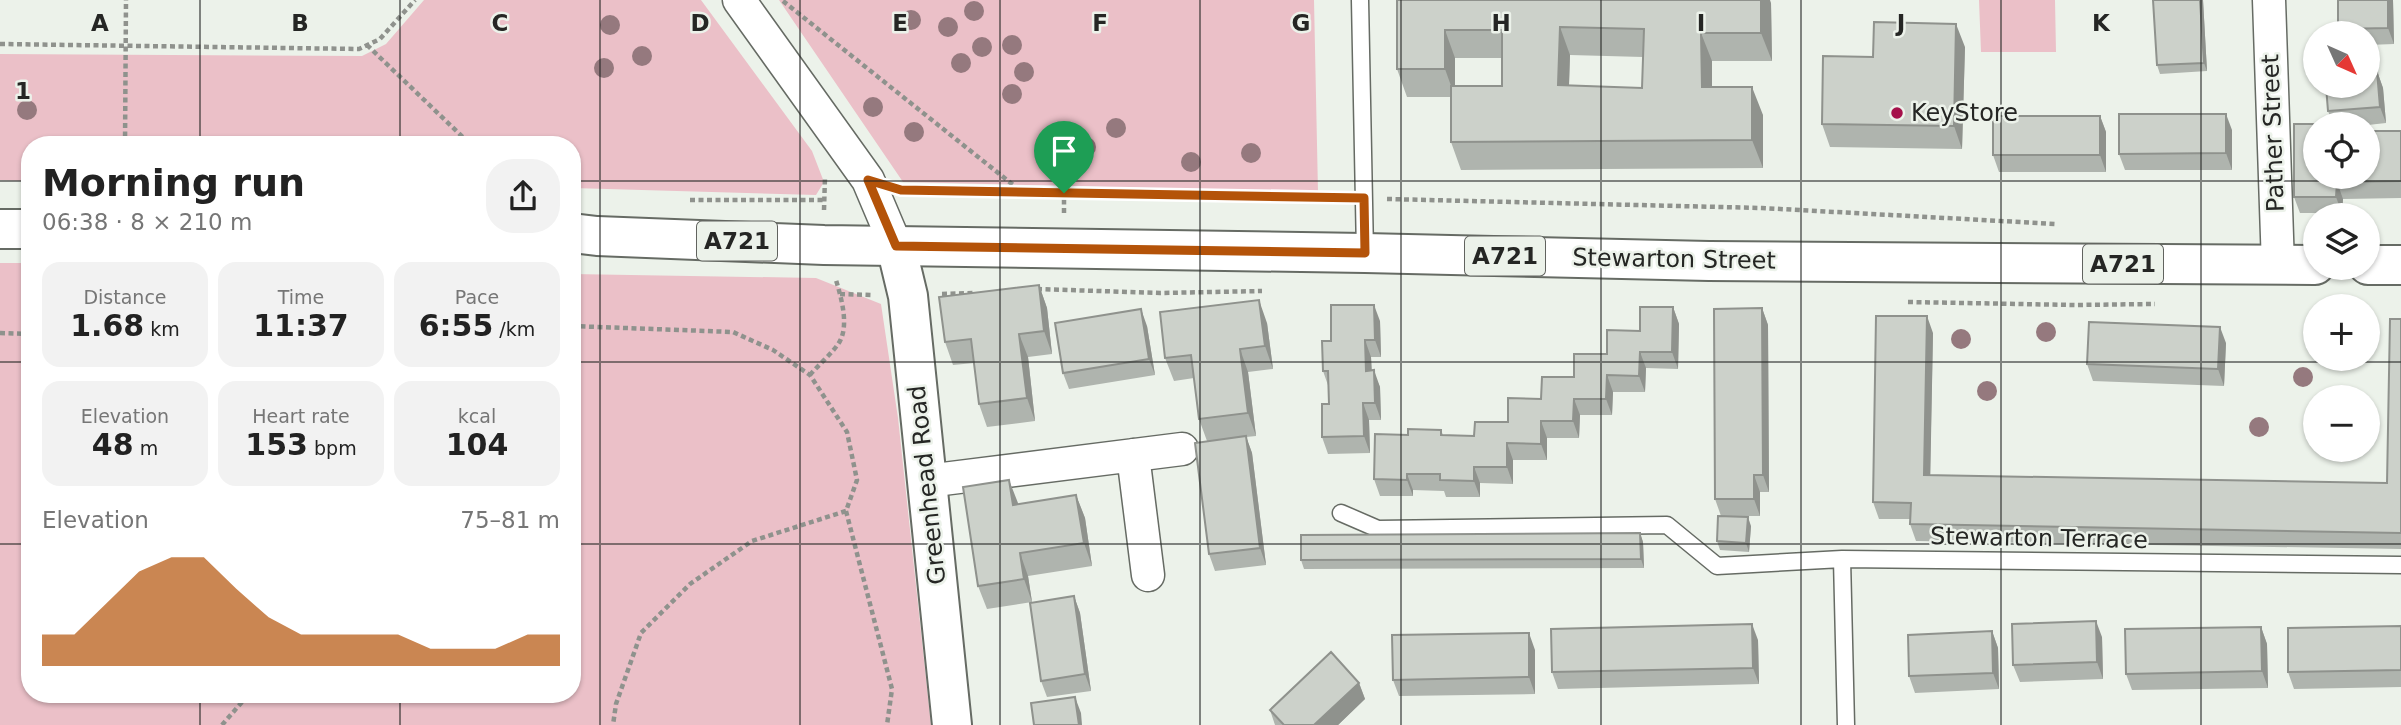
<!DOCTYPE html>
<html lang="en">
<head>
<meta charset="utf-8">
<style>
	:root { --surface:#fff; --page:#f2f2f2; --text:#222; --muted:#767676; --accent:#b45309 }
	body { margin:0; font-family:"DejaVu Sans",sans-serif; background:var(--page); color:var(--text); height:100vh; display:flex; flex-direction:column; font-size:26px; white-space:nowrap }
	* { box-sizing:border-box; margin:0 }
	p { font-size:23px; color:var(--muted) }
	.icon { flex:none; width:38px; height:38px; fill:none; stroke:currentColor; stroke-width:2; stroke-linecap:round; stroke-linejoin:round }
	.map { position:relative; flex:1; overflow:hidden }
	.details { position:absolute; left:21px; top:136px; width:560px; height:567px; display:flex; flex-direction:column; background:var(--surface); border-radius:28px; box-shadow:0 2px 5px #0004 }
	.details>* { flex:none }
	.needle { width:46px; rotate:135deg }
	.fabs { position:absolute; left:2303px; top:21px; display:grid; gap:14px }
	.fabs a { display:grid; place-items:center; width:77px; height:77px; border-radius:50%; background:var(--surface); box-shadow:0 2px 5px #0004; font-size:35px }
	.pin { position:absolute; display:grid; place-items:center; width:60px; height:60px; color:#fff; margin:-72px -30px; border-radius:50% 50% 50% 0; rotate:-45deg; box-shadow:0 0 7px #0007 }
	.pin .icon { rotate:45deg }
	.round { display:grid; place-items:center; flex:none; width:74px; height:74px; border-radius:28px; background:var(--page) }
	.summary { display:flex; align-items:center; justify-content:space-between; height:119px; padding:0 21px }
	h1 { font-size:38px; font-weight:700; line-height:52px }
	.metrics { display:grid; grid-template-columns:repeat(3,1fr); gap:10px; height:119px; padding:7px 21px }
	.metrics div { display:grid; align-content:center; border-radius:18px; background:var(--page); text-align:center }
	.metrics b { font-size:30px; font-weight:700 }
	.metrics small { font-size:19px; font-weight:400 }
	.metrics p { font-size:19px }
	.chart { height:196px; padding:14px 21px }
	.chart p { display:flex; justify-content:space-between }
	.chart svg { width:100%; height:126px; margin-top:7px; fill:var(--accent); opacity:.7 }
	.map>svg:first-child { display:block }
	.green { fill:#ebc0c8 }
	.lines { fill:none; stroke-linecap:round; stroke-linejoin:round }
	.lane-casing { stroke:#666b64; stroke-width:19 }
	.street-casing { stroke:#666b64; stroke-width:35 }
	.secondary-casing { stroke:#666b64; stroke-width:42 }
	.primary-casing { stroke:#666b64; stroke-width:42 }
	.path { stroke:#8f928d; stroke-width:4.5; stroke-dasharray:5 3.5; stroke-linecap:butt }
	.lane { stroke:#fff; stroke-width:16 }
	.street { stroke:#fff; stroke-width:32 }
	.secondary { stroke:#fff; stroke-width:38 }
	.primary { stroke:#fff; stroke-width:38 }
	.tree { fill:#95797e }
	.wall { fill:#afb4ae; fill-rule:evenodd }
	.shaded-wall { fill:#8f928d }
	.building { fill:#ccd1ca; stroke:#8f928d; stroke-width:2; fill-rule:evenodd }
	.route-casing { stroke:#fff; stroke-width:14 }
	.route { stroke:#b45309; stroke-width:9 }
	.grid { fill:none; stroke:#252624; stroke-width:2; stroke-opacity:0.55 }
	.poi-dot { fill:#a5104a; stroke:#ecf2ea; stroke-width:2.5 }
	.labels { text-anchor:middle; stroke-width:5; stroke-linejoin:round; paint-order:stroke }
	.shield { fill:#ecf2ea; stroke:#61635f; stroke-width:2 }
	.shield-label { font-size:23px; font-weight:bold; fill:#252624 }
	.poi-label { font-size:24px; fill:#252624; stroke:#ecf2ea; text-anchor:start }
	.street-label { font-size:24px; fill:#252624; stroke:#ecf2ea }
	.grid-label { font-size:23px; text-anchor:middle; font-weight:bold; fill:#252624; stroke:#ecf2ea; stroke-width:5; stroke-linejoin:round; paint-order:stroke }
</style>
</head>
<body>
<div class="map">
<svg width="2401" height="725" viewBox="0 0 2401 725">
	<rect width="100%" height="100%" fill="#ecf2ea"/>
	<path class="green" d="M424 0H701L812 151 824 182 816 195 572 188V145H30V181L0 180V54L362 56 386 44Z
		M779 0H1314L1318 192 903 182Z
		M1979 0H2055L2056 52H1981Z
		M0 263H30V695H572V274L816 278 881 304 898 418 931 725H0Z"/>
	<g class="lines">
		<defs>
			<path id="lane" d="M1360 0 1365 253
				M1341 513 1378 529 1667 525 1717 566 1842 559 2401 565
				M1842 559 1846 725"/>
			<path id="street" d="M739 0 868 180 896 246
				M2269 0 2278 266
				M1133 455 1148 575
				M927 481 1182 449"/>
			<path id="secondary" d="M896 246 908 296 952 725"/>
			<path id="primary" d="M0 229H30
				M572 233 597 236 824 245 1365 253 1709 261 2315 265
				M2368 265H2401"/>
		</defs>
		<use href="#lane" class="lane-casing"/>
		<use href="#street" class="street-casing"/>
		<use href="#secondary" class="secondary-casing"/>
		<use href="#primary" class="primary-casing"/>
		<path class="path" d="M783 1 1022 192
			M0 44 359 49 380 39 415 0
			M367 45 471 145
			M125 145 126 0
			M907 190 1340 198
			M1387 199 1762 208 2056 224
			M690 200H824
			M824 210 825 177
			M1064 213V193
			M1037 289 1160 293 1262 291
			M840 294 871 295
			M942 294 976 293
			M1908 302 2075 305 2155 304
			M572 318 574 325
			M572 326 733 332 773 350 810 375 847 432 857 480 846 511 752 541 690 584 641 633 616 704 613 725
			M0 333 30 334
			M810 375C819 364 833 353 840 341 849 324 841 297 836 280
			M846 511 892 689 887 725
			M222 725 248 695"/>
		<use href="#lane" class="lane"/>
		<use href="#street" class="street"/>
		<use href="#secondary" class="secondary"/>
		<use href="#primary" class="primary"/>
	</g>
	<g class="tree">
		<circle cx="974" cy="11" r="10"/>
		<circle cx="911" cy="20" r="10"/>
		<circle cx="610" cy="25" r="10"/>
		<circle cx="948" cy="27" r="10"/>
		<circle cx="1012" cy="45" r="10"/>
		<circle cx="982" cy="47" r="10"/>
		<circle cx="642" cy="56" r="10"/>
		<circle cx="961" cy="63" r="10"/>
		<circle cx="604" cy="68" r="10"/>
		<circle cx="1024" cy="72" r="10"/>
		<circle cx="1012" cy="94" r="10"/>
		<circle cx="873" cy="107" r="10"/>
		<circle cx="27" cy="110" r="10"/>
		<circle cx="1116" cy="128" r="10"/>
		<circle cx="914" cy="132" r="10"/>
		<circle cx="1086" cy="147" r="10"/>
		<circle cx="1251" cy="153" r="10"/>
		<circle cx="1191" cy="162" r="10"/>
		<circle cx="2046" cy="332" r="10"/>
		<circle cx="1961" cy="339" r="10"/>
		<circle cx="2303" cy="377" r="10"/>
		<circle cx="1987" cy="391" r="10"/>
		<circle cx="2259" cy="427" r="10"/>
	</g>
	<path class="wall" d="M1397 0 1771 3 1772 61H1712V87L1763 115V168L1461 170 1451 142V97H1407L1397 69ZM1570 55 1643 57 1642 88 1569 85ZM1455 58H1502V86H1455Z
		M2153 0H2203L2207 71 2160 74 2157 65Z
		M2393 0 2394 44 2368 45V33H2340L2338 29Z
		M1965 47 1962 149 1830 147 1822 124 1873 57Z
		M2377 71 2383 88 2386 123 2368 125 2333 124 2328 111Z
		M2100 116 2106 132V172H1999L1993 155Z
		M2232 130V170H2125L2119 154Z
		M2401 131V198L2343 199 2342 213H2300L2294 197 2315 177Z
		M1039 285 1047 308 1052 354 1028 357 1035 421 987 427 979 404 974 363 953 365 945 342Z
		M1673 307 1679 324 1678 369 1646 368 1645 392H1613L1612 415H1580L1579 438H1547V460H1513V484L1480 483V497H1446L1444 491 1413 490V496H1380L1374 479 1408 435 1441 430 1443 435 1474 436 1508 422Z
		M1762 308 1768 325 1769 492H1760V516H1721L1715 499Z
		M2401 319V549L1916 541 1910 524V519H1879L1873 502 1933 333 1930 475 2387 483Z
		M1380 321 1381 357H1371L1372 370 1380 387 1381 420H1369L1370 453 1328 454 1322 437 1329 404V388L1323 371 1331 341Z
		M1267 323 1273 369 1248 372 1256 436 1246 437 1252 453 1266 565 1215 571 1209 554 1207 441 1199 419 1194 378 1174 381 1165 358Z
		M1147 326 1155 375 1069 389 1063 373Z
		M2226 343 2224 386 2093 381 2087 364Z
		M1076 495 1085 518 1092 566 1028 576 1032 602 987 609 978 586 1018 504Z
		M1751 526 1749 552 1720 550 1717 541Z
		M1640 533 1643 542 1644 568 1304 569 1301 560Z
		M1074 596 1080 613 1091 691 1047 697 1041 681Z
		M2401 626V687L2294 689 2288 672Z
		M2261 627 2267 644 2268 688 2132 690 2126 674Z
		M1992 631 1998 648 1999 689 1915 693 1909 676Z
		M2102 637 2103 679 2020 682 2013 665Z
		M1758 640 1759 684 1558 689 1552 672Z
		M1535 650V694L1399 696 1393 680Z
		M1359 683 1365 699 1338 725H1275L1270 710Z"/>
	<path class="shaded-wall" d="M1761 0H1770L1771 3 1772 61 1761 33Z
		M2200 0H2203L2207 71 2204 63Z
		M2388 0H2393L2394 44 2388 28Z
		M1956 24 1965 47 1962 149 1954 126Z
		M1560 27 1570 55 1568 113 1558 85Z
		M1445 30 1455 58V97L1445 69Z
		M1701 33 1712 61V115L1702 87Z
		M2377 71 2383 88 2386 123 2380 107Z
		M1752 87 1763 115V168L1752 140Z
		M2226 114 2232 130V170L2226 153Z
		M2100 116 2106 132V172L2100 155Z
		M2337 182 2343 199 2342 213 2336 197Z
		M1039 285 1047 308 1052 354 1044 331Z
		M1259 300 1267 323 1273 369 1265 346Z
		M1374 305 1380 321 1381 357 1375 340Z
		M1673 307 1679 324 1678 369 1672 352Z
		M1762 308 1768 325 1769 492 1763 475Z
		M1141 309 1147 326 1155 375 1149 359Z
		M1927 316 1933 333 1930 491 1924 475Z
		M2220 327 2226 343 2224 386 2218 369Z
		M1019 334 1028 357 1035 421 1027 398Z
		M1365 340 1371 357 1372 387 1366 371Z
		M1240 349 1248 372 1256 436 1248 413Z
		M1640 352 1646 368 1645 392 1639 376Z
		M1374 370 1380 387 1381 420 1375 403Z
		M1607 375 1613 392 1612 415 1606 399Z
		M1574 399 1580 415 1579 438 1573 421Z
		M1363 403 1369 420 1370 453 1364 436Z
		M1541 421 1547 438V460L1541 444Z
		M1246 436 1252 453 1266 565 1260 548Z
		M1507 443 1513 460V484L1507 467Z
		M1474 467 1480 483V497L1474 481Z
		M1407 474 1413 490V496L1407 480Z
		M1754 475 1760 492V516L1754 499Z
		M1009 480 1018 503 1021 528 1013 505Z
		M1076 495 1085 518 1092 566 1084 543Z
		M1748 517 1751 526 1749 552 1746 543Z
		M1640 533 1643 542 1644 568 1641 559Z
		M1020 553 1028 576 1032 602 1024 579Z
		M1074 596 1080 613 1091 691 1085 674Z
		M2096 621 2102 637 2103 679 2097 662Z
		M1752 624 1758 640 1759 684 1753 668Z
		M2261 627 2267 644 2268 688 2262 671Z
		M1992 631 1998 648 1999 689 1993 673Z
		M1529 633 1535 650V694L1529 677Z
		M1359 683 1365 699 1338 725H1314Z
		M1075 697 1081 713 1082 725H1079Z"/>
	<path class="building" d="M1397 0H1761V33H1701L1702 87H1752V140L1451 142V86H1502V30H1445V69H1397ZM1560 27 1644 29 1642 88 1558 85Z
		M2153 0H2200L2204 63 2157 65Z
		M2338 0H2388V28L2338 29Z
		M1874 22 1956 24 1954 126 1822 124 1823 56 1873 57Z
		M2377 71 2380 107 2328 111 2326 86H2368V72Z
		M2119 114H2226V153L2119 154Z
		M1993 116H2100V155H1993Z
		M2294 124H2315V177H2368V131H2401V181L2337 182 2336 197H2294Z
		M1039 285 1044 331 1019 334 1027 398 979 404 971 339 945 342 939 297Z
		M1259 300 1265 346 1240 349 1248 413 1199 419 1191 355 1165 358 1160 312Z
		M1331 305H1374L1375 340H1365L1366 371 1374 370 1375 403H1363L1364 436 1322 437V404H1329L1328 371H1323L1322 341H1331Z
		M1640 307H1673L1672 352H1640L1639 376 1607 375 1606 399H1574L1573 421H1541V444L1507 443V467H1474V481L1440 480V474H1407V480L1374 479 1375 434 1408 435V429L1441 430V435L1474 436 1475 422H1508V398L1541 399 1542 377H1574V354H1607V330L1640 331Z
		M1762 308 1763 475H1754V499H1715L1714 309Z
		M1141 309 1149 359 1063 373 1055 323Z
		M1876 316H1927L1924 475 2387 483 2390 319H2401V533L1910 524 1911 503 1873 502Z
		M2089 322 2220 327 2218 369 2087 364Z
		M1246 436 1260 548 1209 554 1195 443Z
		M1009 480 1013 505 1076 495 1084 543 1020 553 1024 579 978 586 963 487Z
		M1718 516 1748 517 1746 543 1717 541Z
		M1640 533 1641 559 1301 560V535Z
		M1074 596 1085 674 1041 681 1030 603Z
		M2096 621 2097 662 2013 665 2012 624Z
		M1752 624 1753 668 1552 672 1551 629Z
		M2401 626V670L2288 672V628Z
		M2261 627 2262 671 2126 674 2125 629Z
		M1992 631 1993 673 1909 676 1908 635Z
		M1529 633V677L1393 680 1392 635Z
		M1331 652 1359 683 1314 725H1284L1270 710Z
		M1075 697 1079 725H1034L1031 703Z"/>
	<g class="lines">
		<defs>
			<path id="route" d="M868 180 901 190 1364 198 1365 253 896 246Z"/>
		</defs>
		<use href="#route" class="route-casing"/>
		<use href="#route" class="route"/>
	</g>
	<path class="grid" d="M200 0V145M400 0V145M600 0V725M800 0V725M1000 0V725M1200 0V725M1401 0V725M1601 0V725M1801 0V725M2001 0V725M2201 0V725M0 181H30M572 181H2401M0 362H30M572 362H2401M0 544H30M572 544H2401M200 695V725M400 695V725"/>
	<circle class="poi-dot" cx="1897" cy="113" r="7"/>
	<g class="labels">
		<g class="shield">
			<rect x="697" y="221.5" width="80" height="39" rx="5"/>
			<rect x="1465" y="236.5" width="80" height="39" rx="5"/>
			<rect x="2083" y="244.5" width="80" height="39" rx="5"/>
		</g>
		<g class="shield-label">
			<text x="737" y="249">A721</text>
			<text x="1505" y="264">A721</text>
			<text x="2123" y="272">A721</text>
		</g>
		<g class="poi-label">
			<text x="1911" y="121">KeyStore</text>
		</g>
		<g class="street-label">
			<text transform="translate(2273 133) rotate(-92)" y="8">Pather Street</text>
			<text transform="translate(1674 259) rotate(1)" y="8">Stewarton Street</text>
			<text transform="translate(927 485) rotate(-96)" y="8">Greenhead Road</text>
			<text transform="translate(2039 538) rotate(1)" y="8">Stewarton Terrace</text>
		</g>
	</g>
	<g class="grid-label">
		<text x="100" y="31">A</text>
		<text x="300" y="31">B</text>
		<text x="500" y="31">C</text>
		<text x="700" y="31">D</text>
		<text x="900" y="31">E</text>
		<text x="1100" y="31">F</text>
		<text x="1301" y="31">G</text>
		<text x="1501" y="31">H</text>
		<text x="1701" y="31">I</text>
		<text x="1901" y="31">J</text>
		<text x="2101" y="31">K</text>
		<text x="23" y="99">1</text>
	</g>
</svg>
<div class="fabs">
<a><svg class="needle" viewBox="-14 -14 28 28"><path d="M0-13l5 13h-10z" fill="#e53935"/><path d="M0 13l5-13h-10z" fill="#767676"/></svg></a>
<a><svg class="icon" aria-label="locate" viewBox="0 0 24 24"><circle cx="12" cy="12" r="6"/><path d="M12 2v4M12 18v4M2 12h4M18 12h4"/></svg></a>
<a><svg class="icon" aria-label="layers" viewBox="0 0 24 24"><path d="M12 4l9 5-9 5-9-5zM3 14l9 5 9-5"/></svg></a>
<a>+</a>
<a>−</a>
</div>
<div class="pin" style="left:1064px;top:193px;background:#1e9e55"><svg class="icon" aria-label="arrive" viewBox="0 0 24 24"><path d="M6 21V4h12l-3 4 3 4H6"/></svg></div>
<section class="details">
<div class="summary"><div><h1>Morning run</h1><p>06:38 · 8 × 210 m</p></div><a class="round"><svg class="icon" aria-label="share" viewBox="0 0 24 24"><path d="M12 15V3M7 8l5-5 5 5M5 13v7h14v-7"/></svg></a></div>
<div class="metrics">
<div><p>Distance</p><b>1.68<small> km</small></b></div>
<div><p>Time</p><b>11:37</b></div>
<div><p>Pace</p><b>6:55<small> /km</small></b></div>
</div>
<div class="metrics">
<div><p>Elevation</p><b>48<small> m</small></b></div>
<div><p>Heart rate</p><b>153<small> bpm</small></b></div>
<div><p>kcal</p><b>104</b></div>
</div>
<div class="chart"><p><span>Elevation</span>75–81 m</p>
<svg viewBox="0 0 160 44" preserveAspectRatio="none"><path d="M0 44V33L10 33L20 22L30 11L40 6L50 6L60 17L70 27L80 33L90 33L100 33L110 33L120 38L130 38L140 38L150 33L160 33V44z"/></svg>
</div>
</section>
</div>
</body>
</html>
